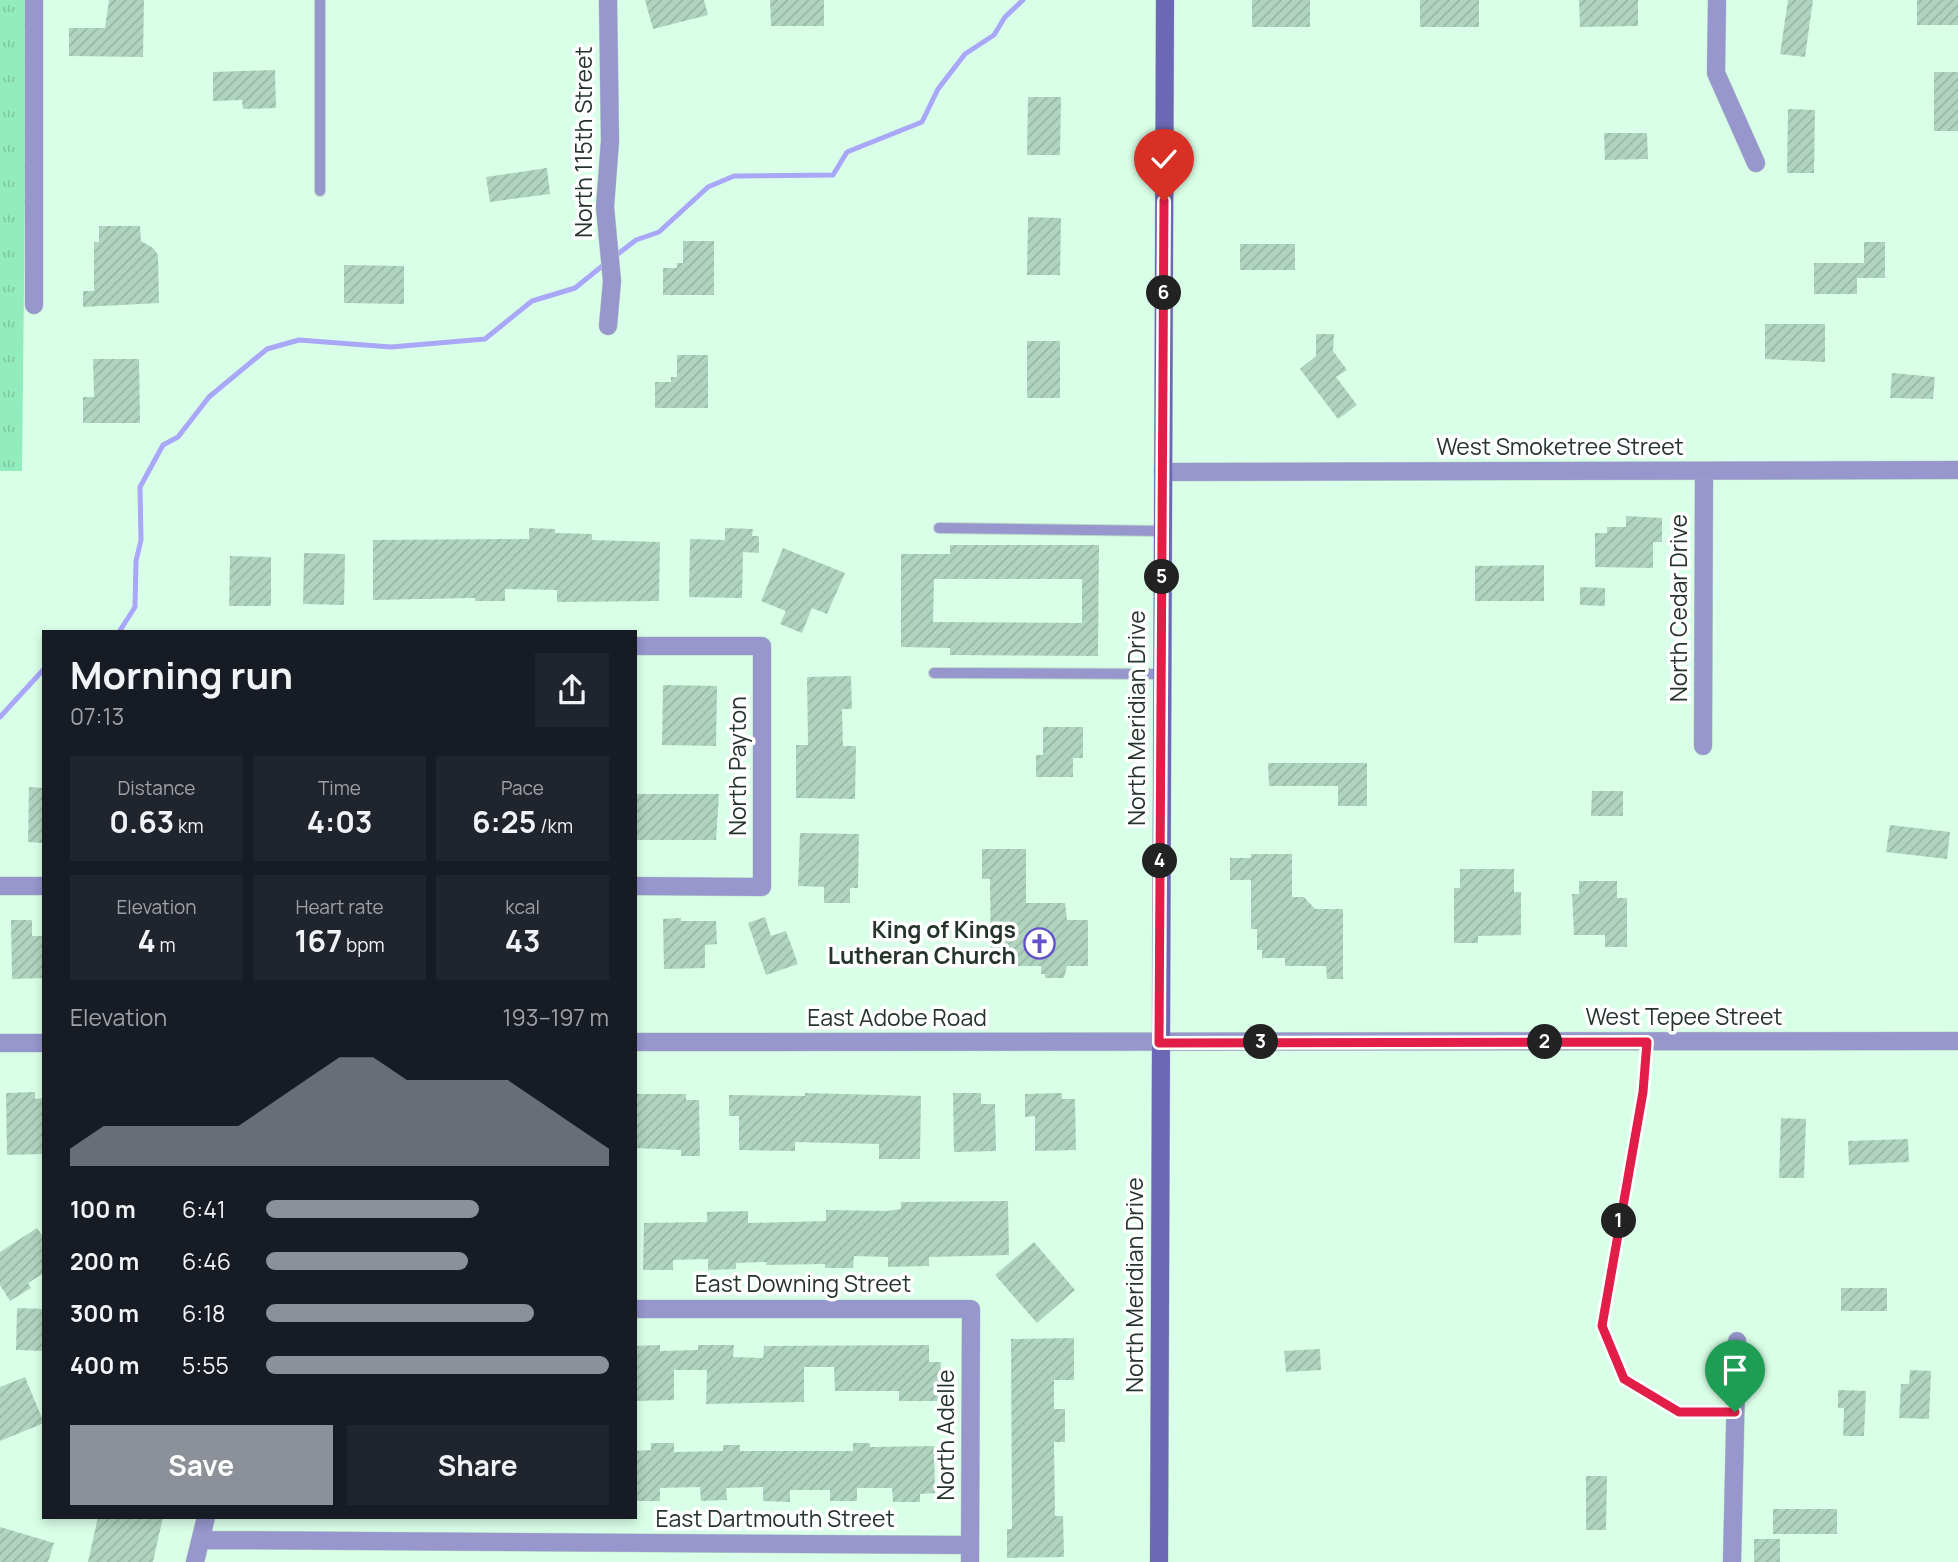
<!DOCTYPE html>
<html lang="en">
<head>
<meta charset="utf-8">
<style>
	:root { --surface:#171b24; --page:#20242c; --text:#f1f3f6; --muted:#9ea1a6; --accent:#8c9099 }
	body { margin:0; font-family:Manrope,sans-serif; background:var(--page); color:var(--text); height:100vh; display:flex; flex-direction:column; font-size:26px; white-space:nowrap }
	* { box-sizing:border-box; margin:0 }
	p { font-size:23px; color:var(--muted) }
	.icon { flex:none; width:38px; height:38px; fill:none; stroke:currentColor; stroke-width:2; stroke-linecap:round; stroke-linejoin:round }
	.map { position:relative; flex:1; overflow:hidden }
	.sheet { position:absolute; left:42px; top:630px; width:595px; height:889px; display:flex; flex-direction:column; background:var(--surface); border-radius:0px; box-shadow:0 4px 10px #0003 }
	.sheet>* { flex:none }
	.pin { position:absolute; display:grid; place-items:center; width:60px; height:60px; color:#fff; margin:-72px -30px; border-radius:50% 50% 50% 0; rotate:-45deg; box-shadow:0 0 7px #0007 }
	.pin .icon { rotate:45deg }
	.km { position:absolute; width:35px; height:35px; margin:-18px; border-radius:50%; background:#222; color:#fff; font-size:19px; line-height:35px; text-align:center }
	.round { display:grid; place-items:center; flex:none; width:74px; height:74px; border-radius:0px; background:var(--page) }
	.head { display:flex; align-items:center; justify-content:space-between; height:119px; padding:0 28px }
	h1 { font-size:38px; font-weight:700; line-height:52px }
	.metrics { display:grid; grid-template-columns:repeat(3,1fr); gap:10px; height:119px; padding:7px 28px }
	.metrics div { display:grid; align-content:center; border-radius:0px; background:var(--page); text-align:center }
	.metrics b { font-size:30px; font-weight:700 }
	.metrics small { font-size:19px; font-weight:400 }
	.metrics p { font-size:19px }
	.chart { height:196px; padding:14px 28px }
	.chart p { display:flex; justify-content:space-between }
	.chart svg { width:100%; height:126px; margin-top:7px; fill:var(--accent); opacity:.7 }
	.cta { display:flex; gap:14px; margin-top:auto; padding:14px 28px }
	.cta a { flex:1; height:80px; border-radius:0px; background:var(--accent); color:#fff; font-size:28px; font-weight:700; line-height:80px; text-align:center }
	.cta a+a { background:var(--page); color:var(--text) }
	ul { padding:0 28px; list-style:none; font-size:23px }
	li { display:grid; grid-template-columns:112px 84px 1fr; align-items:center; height:52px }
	li i { height:18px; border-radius:9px; background:var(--accent) }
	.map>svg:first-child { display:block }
	.grass { fill:url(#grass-tufts) }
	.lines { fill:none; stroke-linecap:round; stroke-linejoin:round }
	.stream { stroke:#a9a7f8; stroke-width:5 }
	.building { fill:url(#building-hatch); fill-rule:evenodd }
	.lane-casing { stroke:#badbc7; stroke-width:12 }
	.street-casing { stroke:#badbc7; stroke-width:19 }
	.secondary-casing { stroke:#badbc7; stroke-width:19 }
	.lane { stroke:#9796cd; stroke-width:10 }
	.street { stroke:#9796cd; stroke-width:18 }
	.secondary { stroke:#6d68b6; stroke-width:18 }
	.route-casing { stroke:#fff; stroke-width:14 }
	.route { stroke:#e11d48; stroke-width:9 }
	.labels { text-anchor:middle; stroke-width:7; stroke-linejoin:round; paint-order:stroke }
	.street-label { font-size:23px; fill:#26352c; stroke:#fff }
	.poi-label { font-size:23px; font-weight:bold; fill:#26352c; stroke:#fff; text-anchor:end }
</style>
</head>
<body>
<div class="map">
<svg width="1958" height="1562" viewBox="0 0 1958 1562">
	<defs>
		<pattern id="grass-tufts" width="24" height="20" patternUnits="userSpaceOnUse" patternTransform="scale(1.75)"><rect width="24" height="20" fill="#92ecbb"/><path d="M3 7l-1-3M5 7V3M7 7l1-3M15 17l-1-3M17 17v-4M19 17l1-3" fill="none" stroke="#7ecba1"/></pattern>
		<pattern id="building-hatch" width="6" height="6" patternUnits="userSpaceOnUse" patternTransform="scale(1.75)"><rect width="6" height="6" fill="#b0d4bf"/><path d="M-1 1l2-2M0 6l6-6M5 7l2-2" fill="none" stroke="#97b7a4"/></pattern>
	</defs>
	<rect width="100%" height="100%" fill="#daffe9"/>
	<path class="grass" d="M0 0H27L22 471H0Z"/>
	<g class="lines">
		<path class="stream" d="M614 257 636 240 659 232 708 187 734 176 833 175 847 152 922 122 938 89 965 54 994 35 1005 17 1023 0
			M119 632 135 607 136 561 141 540 140 487 163 445 178 437 209 397 267 349 299 340 391 347 485 339 532 301 575 288 606 263
			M0 717 44 669"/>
	</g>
	<path class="building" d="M109 0H144L143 57 69 56V28H105Z
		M645 0H704L708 15 653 29Z
		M770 0H824V26H771Z
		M1252 0H1310V27H1252Z
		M1420 0H1479V27H1420Z
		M1579 0H1638V26L1580 27Z
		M1788 0H1813L1805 57 1780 54Z
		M1917 0H1958V25H1917Z
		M275 70 276 108 243 109 242 100 213 101V72Z
		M1934 72H1958V131H1934Z
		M1028 97H1061L1060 155H1027Z
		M1788 109 1815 110 1814 173H1787Z
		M1604 133H1647L1648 159 1605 160Z
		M547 168 550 194 490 202 486 177Z
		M1028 217 1061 218 1060 275H1027Z
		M99 226H140L141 241 153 248 158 255 159 303 83 307V291H94V242H99Z
		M683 241H714V295H663V268H677V263H683Z
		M1864 242H1885V278H1857V294H1814V263H1864Z
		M1240 244H1295V270H1240Z
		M344 265 404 266V304L344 303Z
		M1765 324H1825V362L1765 359Z
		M1316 334H1334L1333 351 1347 370 1336 377 1357 405 1338 419 1300 369 1316 356Z
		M1027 341H1060V398H1027Z
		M677 355H708V408H655V382H671V377H677Z
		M93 359H139L140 423H83V397H94Z
		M1892 373 1935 377 1933 399 1890 398Z
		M1626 516 1662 518V542H1653V568L1595 567V533H1607V527H1626Z
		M529 528 555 529V533L592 534V540L660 542 659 601 557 602V590L505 589V601H475V598L373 600V540L529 539Z
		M725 528 753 529 752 536H759V553L743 552 742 598 689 597 690 539 725 540Z
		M950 545H1099L1098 656 950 655V648L901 647V554H950ZM934 579H1082V623L933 622Z
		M783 548 845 573 827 614 812 608 802 633 780 624 786 611 761 601Z
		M304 553 345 554 344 605 303 604Z
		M230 556 271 557V606H229Z
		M1544 565V601H1475V566Z
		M1580 587 1605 588V606L1580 605Z
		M851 676 852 709H842L843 746H856L855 799 796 798V745H808L807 677Z
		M663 685 717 686 716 746 662 745Z
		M1043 727H1083V758H1073V777H1036V755H1043Z
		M1268 763H1367V806H1338V786H1269Z
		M29 787 44 788V843L28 842Z
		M1592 791H1623V816H1591Z
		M635 794H719L716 840H635Z
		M1890 825 1950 832 1947 859 1886 852Z
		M800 833 859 834 858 888H850V903H824V887L798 886Z
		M982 849H1026V903H1065L1067 920H1088V966H1067L1064 978H1045V974H1041V966H991L990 879H982Z
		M1251 854H1292V897H1304L1315 909H1343V979H1327L1326 966H1285V958H1262V950H1257V929H1251V880H1230V858H1251Z
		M1460 869H1514V892H1521V935L1478 936V943H1454V888H1460Z
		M1579 881H1617V898H1627V947H1605V935H1574L1572 894H1579Z
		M765 917 771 936 786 931 798 964 766 975 748 923Z
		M681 918V921H716L717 944 705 945V968L664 969 663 919Z
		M11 920H32V936H42L43 978 12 979Z
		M35 1092V1099L44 1098V1154L7 1155 6 1093Z
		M805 1093 921 1096 920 1159H879V1144L795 1142V1151L739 1150V1116H729V1095L805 1096Z
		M953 1093H981V1104H995L996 1151 954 1152Z
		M1062 1093V1099H1075L1076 1150 1035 1151V1116L1025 1117V1094Z
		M635 1094H686V1100H699L700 1156H681V1150L635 1148Z
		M1781 1118 1806 1119 1804 1178H1779Z
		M1908 1139 1909 1162 1849 1165 1848 1141Z
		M1008 1201 1009 1255 929 1257V1266L888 1267V1257L854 1256 853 1268H825V1264L766 1265V1262L736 1263V1269L708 1270V1259L673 1260V1270H643L644 1223 707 1222V1212L748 1211V1223L826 1221V1210L887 1211 901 1209V1202Z
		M37 1228 44 1238V1273L28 1283 31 1288 10 1301 0 1285V1252Z
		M1034 1242 1075 1290 1037 1323 995 1275Z
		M1841 1288H1887V1311H1841Z
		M17 1308 44 1309V1351L16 1350Z
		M1074 1338V1380H1054V1409H1065V1442H1054L1055 1516H1063L1064 1557 1007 1558V1529H1012L1011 1339Z
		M660 1345V1351L698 1350V1345H734L733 1357 763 1358 764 1346 929 1345V1362H941L940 1401H899V1391H835L834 1367H804V1402L706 1404 707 1370H674V1400L635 1401V1346Z
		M1320 1349 1321 1370 1286 1372 1284 1351Z
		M1910 1370 1931 1371 1929 1419 1899 1418 1901 1384H1909Z
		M25 1377 44 1423 0 1441V1387Z
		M1838 1390 1866 1391 1864 1436H1843L1844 1408H1838Z
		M651 1443H674V1452L723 1451V1445H740V1451H853V1443H870V1447L934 1446 935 1493 920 1494V1502H893L892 1488H857V1501H830V1490H790V1502L763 1501V1487L726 1488 727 1500 701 1501 700 1487 660 1488V1501H635V1451L651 1450Z
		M1586 1476H1607L1606 1530H1586Z
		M1773 1509H1837V1534H1773Z
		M98 1517H163L153 1562H88Z
		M0 1527 54 1543 48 1562H0Z
		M1754 1539H1780V1562H1754Z"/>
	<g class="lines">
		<defs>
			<path id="lane" d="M320 191V0
				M939 528 1162 531
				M934 673 1161 674
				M1647 1042 1643 1092 1602 1326 1624 1379 1679 1412H1735"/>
			<path id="street" d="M1717 0 1716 73 1756 163
				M34 305V0
				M608 326 612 281 605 207 610 141 608 0
				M1163 472 1958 470
				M635 646H762V887L635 886
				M1703 746 1704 471
				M0 886H44
				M635 1042 1958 1041
				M0 1043H44
				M635 1309H971L970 1562
				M202 1540 970 1545
				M195 1562 206 1517
				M1732 1562 1737 1341"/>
			<path id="secondary" d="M1159 1562 1165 0"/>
		</defs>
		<use href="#lane" class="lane-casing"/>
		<use href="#street" class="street-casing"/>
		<use href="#secondary" class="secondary-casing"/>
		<use href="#lane" class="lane"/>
		<use href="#street" class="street"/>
		<use href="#secondary" class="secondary"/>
	</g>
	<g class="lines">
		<defs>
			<path id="route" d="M1164 201 1159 1043 1647 1042 1643 1092 1602 1326 1624 1379 1679 1412H1735"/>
		</defs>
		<use href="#route" class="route-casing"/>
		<use href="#route" class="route"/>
	</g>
	<defs>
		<symbol id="church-ring" viewBox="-11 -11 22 22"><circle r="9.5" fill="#fff" stroke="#6351ca" stroke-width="1.5"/><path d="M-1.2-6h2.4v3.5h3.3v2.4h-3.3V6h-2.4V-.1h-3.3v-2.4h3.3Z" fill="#6351ca"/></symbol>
	</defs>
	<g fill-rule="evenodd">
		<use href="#church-ring" x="1022" y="926" width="35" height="35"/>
	</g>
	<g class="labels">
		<g class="street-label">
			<text transform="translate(584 142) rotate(-90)" y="8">North 115th Street</text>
			<text x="1560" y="455">West Smoketree Street</text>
			<text transform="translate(1679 608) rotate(-90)" y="8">North Cedar Drive</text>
			<text transform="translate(1137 718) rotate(-90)" y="8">North Meridian Drive</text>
			<text transform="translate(738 766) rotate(-90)" y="8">North Payton</text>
			<text x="1684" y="1025">West Tepee Street</text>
			<text x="897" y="1026">East Adobe Road</text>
			<text x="803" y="1292">East Downing Street</text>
			<text transform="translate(1135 1285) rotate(-90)" y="8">North Meridian Drive</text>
			<text transform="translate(946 1435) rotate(-90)" y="8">North Adelle</text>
			<text x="775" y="1527">East Dartmouth Street</text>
		</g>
		<g class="poi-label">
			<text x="1016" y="938">King of Kings<tspan x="1016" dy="26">Lutheran Church</tspan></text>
		</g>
	</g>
</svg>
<div class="pin" style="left:1735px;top:1412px;background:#1e9e55"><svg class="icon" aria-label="arrive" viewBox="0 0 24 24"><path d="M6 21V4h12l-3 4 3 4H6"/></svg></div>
<div class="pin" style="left:1164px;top:201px;background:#d93025"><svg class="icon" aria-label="check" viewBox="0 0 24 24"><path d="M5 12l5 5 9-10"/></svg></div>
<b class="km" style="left:1619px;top:1221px">1</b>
<b class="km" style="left:1545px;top:1042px">2</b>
<b class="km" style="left:1261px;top:1042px">3</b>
<b class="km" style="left:1160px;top:861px">4</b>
<b class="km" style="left:1162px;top:577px">5</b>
<b class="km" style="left:1164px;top:293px">6</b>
<section class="sheet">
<div class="head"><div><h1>Morning run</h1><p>07:13</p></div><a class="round"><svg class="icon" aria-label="share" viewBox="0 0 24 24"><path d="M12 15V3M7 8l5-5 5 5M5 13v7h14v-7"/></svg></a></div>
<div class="metrics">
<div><p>Distance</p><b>0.63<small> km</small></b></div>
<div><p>Time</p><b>4:03</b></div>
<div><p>Pace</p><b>6:25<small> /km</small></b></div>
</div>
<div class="metrics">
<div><p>Elevation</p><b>4<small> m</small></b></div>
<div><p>Heart rate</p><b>167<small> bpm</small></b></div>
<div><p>kcal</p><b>43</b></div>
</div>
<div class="chart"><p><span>Elevation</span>193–197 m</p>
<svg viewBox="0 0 160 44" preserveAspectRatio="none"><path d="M0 44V38L10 30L20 30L30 30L40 30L50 30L60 22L70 14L80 6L90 6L100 14L110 14L120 14L130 14L140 22L150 30L160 38V44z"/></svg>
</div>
<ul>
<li><b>100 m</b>6:41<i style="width:62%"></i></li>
<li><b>200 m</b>6:46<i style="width:59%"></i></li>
<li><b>300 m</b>6:18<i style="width:78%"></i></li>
<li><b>400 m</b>5:55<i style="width:100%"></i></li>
</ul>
<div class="cta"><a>Save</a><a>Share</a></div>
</section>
</div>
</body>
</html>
